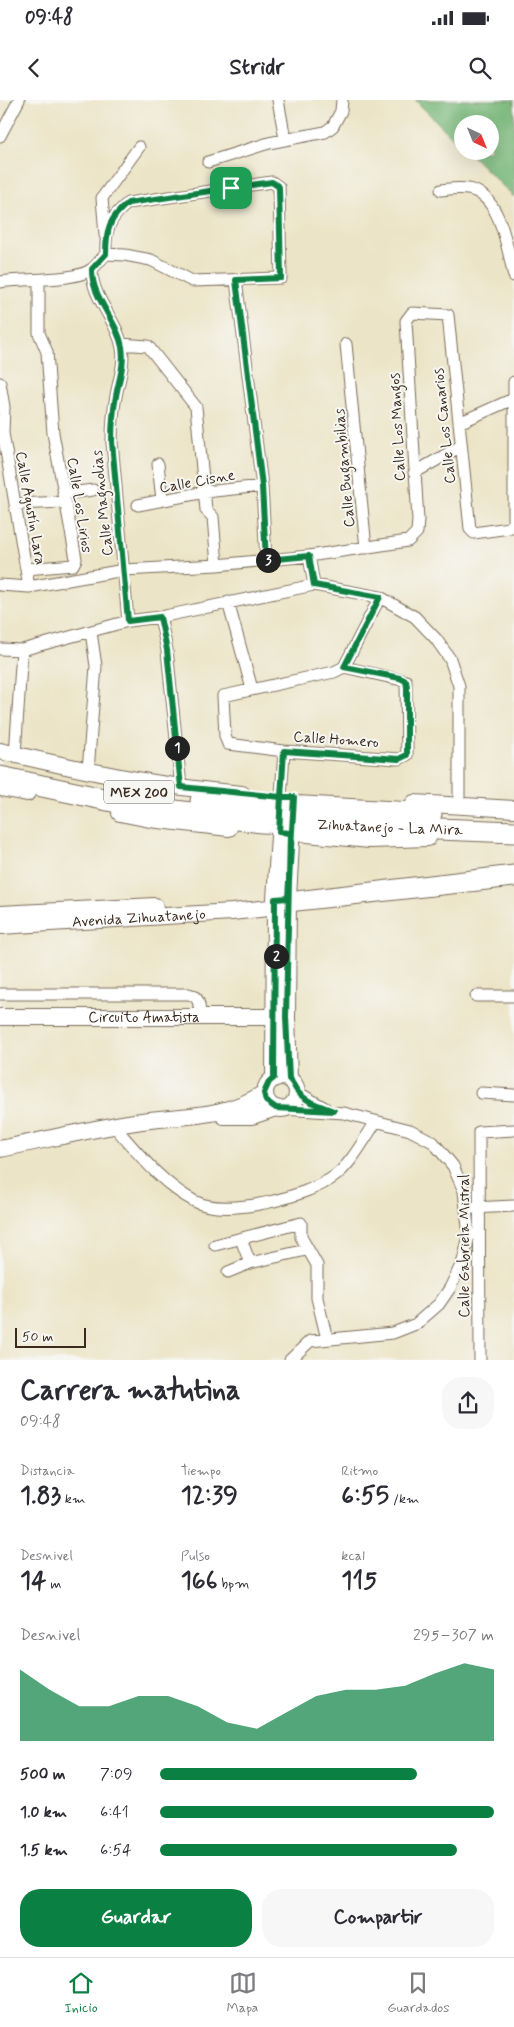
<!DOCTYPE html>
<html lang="es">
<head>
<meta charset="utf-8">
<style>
	:root { --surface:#fff; --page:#f7f7f7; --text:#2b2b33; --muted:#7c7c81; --line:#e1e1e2; --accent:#0b8043 }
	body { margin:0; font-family:Mynerve,sans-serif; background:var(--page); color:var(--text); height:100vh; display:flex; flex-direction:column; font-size:19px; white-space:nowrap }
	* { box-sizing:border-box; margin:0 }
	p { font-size:16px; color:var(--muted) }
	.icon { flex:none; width:28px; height:28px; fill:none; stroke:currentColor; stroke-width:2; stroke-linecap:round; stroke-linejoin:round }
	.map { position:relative; height:1260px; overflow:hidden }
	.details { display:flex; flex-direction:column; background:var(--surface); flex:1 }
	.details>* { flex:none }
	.needle { width:32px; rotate:137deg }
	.controls { position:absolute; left:454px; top:15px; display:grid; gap:10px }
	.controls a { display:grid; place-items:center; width:45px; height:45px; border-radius:50%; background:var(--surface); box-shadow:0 5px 20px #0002; font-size:25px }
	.scale { position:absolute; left:15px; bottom:12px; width:71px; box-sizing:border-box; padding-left:5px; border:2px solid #3b2a1e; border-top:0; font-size:14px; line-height:18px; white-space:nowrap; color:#3b2a1e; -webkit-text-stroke:4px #f6f6f2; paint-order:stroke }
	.pin { position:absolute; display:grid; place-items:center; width:42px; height:42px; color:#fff; margin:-21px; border-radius:10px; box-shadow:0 2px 8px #0006 }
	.km { position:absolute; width:25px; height:25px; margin:-12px; border-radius:50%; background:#222; color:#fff; font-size:14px; line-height:25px; text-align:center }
	.round { display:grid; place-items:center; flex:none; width:52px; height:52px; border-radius:20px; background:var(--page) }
	.head { display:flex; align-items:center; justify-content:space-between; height:85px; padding:0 20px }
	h1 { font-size:28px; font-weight:700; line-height:38px }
	.stats { display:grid; grid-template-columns:repeat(3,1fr); gap:8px; height:85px; padding:5px 20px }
	.stats div { display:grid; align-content:center }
	.stats b { font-size:25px; font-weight:700 }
	.stats small { font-size:14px; font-weight:400 }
	.stats p { font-size:14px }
	.chart { height:140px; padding:10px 20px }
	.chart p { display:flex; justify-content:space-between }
	.chart svg { width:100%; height:90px; margin-top:5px; fill:var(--accent); opacity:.7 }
	.button { display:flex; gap:10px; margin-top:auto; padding:10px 20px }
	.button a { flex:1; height:58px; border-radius:20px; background:var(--accent); color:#fff; font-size:20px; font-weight:700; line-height:58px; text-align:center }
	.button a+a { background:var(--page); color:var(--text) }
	ul { padding:0 20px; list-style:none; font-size:16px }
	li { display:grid; grid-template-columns:80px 60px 1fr; align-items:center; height:38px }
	li i { height:12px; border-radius:6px; background:var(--accent) }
	.status { display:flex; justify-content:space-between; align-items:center; height:35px; padding:0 25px; background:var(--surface); direction:ltr }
	.status svg { height:14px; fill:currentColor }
	header { display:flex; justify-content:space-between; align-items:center; height:65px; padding:0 20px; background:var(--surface); font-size:22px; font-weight:700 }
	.tabs { display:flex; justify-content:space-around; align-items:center; height:70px; border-top:1px solid var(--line); background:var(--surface); font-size:14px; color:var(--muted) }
	.tabs a { display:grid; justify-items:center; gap:2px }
	.tabs .active { color:var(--accent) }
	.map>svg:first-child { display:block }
	.forest { fill:#77b778; stroke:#59704b }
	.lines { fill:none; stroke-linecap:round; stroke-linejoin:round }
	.street-casing { stroke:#796b59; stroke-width:13 }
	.secondary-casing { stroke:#796b59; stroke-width:18 }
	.highway-casing { stroke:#796b59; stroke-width:23 }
	.street { stroke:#fff; stroke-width:11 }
	.secondary { stroke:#fff; stroke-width:16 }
	.highway { stroke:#fff; stroke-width:21 }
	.route-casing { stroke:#fff; stroke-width:10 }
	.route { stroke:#0b8043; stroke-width:6 }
	.labels { text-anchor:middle; stroke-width:4; stroke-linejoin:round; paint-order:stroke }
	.shield { fill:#f6f6f2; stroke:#73675e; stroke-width:1 }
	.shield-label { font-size:14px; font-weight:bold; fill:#3b2a1e }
	.street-label { font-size:15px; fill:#3b2a1e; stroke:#f6f6f2 }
</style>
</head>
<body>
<div class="status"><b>09:48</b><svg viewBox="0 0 49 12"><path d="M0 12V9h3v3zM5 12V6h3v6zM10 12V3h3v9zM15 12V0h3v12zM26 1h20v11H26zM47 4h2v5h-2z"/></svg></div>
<header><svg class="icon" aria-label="back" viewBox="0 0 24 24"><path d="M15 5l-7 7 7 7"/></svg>Stridr<svg class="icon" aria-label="search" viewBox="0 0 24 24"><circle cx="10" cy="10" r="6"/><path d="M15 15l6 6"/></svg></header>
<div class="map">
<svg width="514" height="1260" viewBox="0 0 514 1260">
	<rect width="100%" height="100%" fill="#f6f6f2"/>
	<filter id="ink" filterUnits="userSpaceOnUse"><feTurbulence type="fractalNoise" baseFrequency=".02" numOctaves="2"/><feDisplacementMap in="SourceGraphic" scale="10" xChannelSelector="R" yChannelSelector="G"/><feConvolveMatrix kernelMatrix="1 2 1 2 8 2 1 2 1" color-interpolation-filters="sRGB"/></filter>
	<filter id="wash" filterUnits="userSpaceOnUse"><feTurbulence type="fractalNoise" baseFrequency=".0096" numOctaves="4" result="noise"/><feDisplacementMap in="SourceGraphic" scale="20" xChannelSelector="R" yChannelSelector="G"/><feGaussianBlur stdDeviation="1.12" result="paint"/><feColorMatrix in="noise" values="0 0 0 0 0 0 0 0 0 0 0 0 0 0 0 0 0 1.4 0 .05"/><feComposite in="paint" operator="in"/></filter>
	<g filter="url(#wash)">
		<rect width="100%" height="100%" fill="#ece4c6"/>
		<path class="forest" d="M415 0H514V97L467 51H490V24H462V47Z"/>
	</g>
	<g filter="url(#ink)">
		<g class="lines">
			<defs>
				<path id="street" d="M278 0 285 39
					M0 36 19 0
					M208 62 269 43 325 32 333 26 341 11 342 0
					M441 90C449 89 459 88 468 89 501 94 507 149 514 176
					M105 135 102 98 139 47
					M92 169C91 198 117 219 122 247 125 264 119 279 116 296 113 311 112 326 112 342L128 521
					M236 180 262 386 266 460
					M0 182C22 178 75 182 92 169 97 165 101 159 106 154L125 155 151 160 192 181 281 178 279 87 272 82 128 103C109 118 105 130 106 154
					M121 244 148 246 196 307 206 410 213 417 217 465
					M346 244 366 448
					M0 283 4 307 3 333 29 487
					M459 323 513 299
					M158 364 162 400
					M414 373 461 346
					M63 394 93 390
					M16 404 65 402
					M138 405 205 392 262 386
					M309 456 314 485
					M26 469 73 465 76 459 53 333 47 252 39 233V180
					M0 485 29 487 124 470 217 465 309 456 408 441 417 432 418 420 406 221 412 213 448 215 470 429 474 433 509 428 514 423V282
					M228 502 252 589
					M160 517 167 550 181 687
					M0 549 22 550 128 521 160 517 314 485 380 497 415 517 436 539 450 559 459 586V705
					M344 567 406 581 407 655 399 659 284 651 228 644 225 636 223 596 334 572Z
					M344 567 380 497
					M15 655 22 550
					M88 671 96 566 91 532
					M281 697 284 651
					M288 798 514 771
					M288 806 514 781
					M0 894H189C201 897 199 907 200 918
					M476 896H514
					M297 992 325 1008
					M481 993 514 995
					M283 1009 344 1013 410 1030 433 1042 453 1066 464 1091 469 1136 463 1161 450 1188 439 1204 416 1224 393 1233 310 1241 290 1260
					M114 1026C138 1053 161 1083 194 1101 226 1118 307 1097 335 1076 352 1063 364 1039 376 1022
					M472 1108 514 1106
					M241 1139 250 1163
					M215 1145 301 1123V1137L317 1165V1198L327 1239
					M228 1172 250 1163 306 1150
					M480 1260 479 1032 514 1030"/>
				<g id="secondary">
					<path d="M0 651C80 670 161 687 242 694"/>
					<path d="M0 688 27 693"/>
					<path d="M414 703 514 709"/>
					<path d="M120 713 150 719 229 728"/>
					<path d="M286 732 370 740 428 738"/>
					<path d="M0 814 155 806"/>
					<path id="s1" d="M0 826 232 812 288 806"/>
					<path id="s2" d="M0 917H287"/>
					<circle cx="281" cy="993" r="16"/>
					<path d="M274 978 275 799 280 720"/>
					<path d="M289 979 287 917 288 798 292 724"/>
					<path d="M224 1016H252L276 1008"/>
					<path d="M0 1049C45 1040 90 1029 135 1022 180 1015 225 1019 264 993"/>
				</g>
				<g id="highway">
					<path id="s3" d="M0 677 136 706 262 722 514 732"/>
					<path d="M201 701 431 714"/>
				</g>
			</defs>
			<use href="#street" class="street-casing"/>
			<use href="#secondary" class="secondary-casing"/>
			<use href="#highway" class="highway-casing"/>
			<use href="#street" class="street"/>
			<use href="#secondary" class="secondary"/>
			<use href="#highway" class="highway"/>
		</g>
	</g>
	<g class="lines" filter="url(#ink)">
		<defs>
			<path id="route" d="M231 88 128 103C109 118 106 130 106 154L92 169C91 198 117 219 122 247 125 264 119 279 116 296 113 311 112 326 112 342L128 521 160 517 167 550 181 687 281 697 279 732 290 733 286 917 289 979C294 983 294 988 298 992 306 1002 323 1007 334 1011L276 1008 266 1001 264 993 269 982 274 978 275 799 288 798 294 697H281L284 651 399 659 407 655V587L406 581 400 578 344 567 380 497 314 485 309 456 266 460 262 386 236 180 281 178 279 87 272 82 231 88"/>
		</defs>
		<use href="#route" class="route-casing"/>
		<use href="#route" class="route"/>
	</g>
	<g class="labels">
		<rect class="shield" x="104" y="680.5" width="70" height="23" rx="4"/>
		<g class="shield-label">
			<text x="139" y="697">MEX 200</text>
		</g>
		<g class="street-label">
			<text transform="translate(444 326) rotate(-96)" y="5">Calle Los Canarios</text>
			<text transform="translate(397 327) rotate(-93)" y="5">Calle Los Mangos</text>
			<text transform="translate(344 368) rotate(-95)" y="5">Calle Bugambilias</text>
			<text transform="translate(197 381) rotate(-10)" y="5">Calle Cisne</text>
			<text transform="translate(102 403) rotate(-96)" y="5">Calle Magnolias</text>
			<text transform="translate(80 405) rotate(81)" y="5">Calle Los Lirios</text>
			<text transform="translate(31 408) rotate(80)" y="5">Calle Agustín Lara</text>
			<text transform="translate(336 639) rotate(4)" y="5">Calle Homero</text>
			<text dy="5" stroke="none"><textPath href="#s3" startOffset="394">Zihuatanejo - La Mira</textPath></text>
			<text dy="5" stroke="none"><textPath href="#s1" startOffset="139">Avenida Zihuatanejo</textPath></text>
			<text dy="5" stroke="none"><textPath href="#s2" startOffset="144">Circuito Amatista</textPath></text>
			<text transform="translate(464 1146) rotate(-90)" y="5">Calle Gabriela Mistral</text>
		</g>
	</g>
</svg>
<div class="controls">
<a><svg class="needle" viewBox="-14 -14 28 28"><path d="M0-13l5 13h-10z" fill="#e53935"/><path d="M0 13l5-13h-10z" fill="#7c7c81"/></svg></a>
</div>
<div class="scale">50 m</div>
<div class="pin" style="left:231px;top:88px;background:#1e9e55"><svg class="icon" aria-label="arrive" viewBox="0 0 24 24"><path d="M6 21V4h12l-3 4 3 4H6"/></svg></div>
<b class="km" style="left:177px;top:648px">1</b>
<b class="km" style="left:276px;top:856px">2</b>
<b class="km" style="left:268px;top:460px">3</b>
</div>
<section class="details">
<div class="head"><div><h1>Carrera matutina</h1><p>09:48</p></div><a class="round"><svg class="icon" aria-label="share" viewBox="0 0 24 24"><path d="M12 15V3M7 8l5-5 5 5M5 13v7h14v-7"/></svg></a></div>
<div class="stats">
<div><p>Distancia</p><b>1.83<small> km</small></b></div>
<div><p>Tiempo</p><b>12:39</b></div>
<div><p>Ritmo</p><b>6:55<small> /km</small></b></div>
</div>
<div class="stats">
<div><p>Desnivel</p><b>14<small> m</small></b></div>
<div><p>Pulso</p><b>166<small> bpm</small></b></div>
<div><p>kcal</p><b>115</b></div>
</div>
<div class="chart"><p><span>Desnivel</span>295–307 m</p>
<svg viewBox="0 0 160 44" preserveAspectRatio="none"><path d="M0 44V9L10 19L20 27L30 27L40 22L50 22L60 27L70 35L80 38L90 30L100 22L110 19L120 19L130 17L140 11L150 6L160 9V44z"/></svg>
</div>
<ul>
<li><b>500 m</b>7:09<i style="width:77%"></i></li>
<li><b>1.0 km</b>6:41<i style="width:100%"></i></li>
<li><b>1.5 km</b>6:54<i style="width:89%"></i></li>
</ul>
<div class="button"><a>Guardar</a><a>Compartir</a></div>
</section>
<nav class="tabs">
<a class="active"><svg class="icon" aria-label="home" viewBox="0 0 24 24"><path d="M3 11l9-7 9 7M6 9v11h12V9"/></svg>Inicio</a>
<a><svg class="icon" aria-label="map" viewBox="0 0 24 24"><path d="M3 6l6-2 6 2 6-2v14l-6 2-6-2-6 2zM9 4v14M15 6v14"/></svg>Mapa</a>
<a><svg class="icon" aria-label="saved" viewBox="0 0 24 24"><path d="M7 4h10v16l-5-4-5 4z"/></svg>Guardados</a>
</nav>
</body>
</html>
